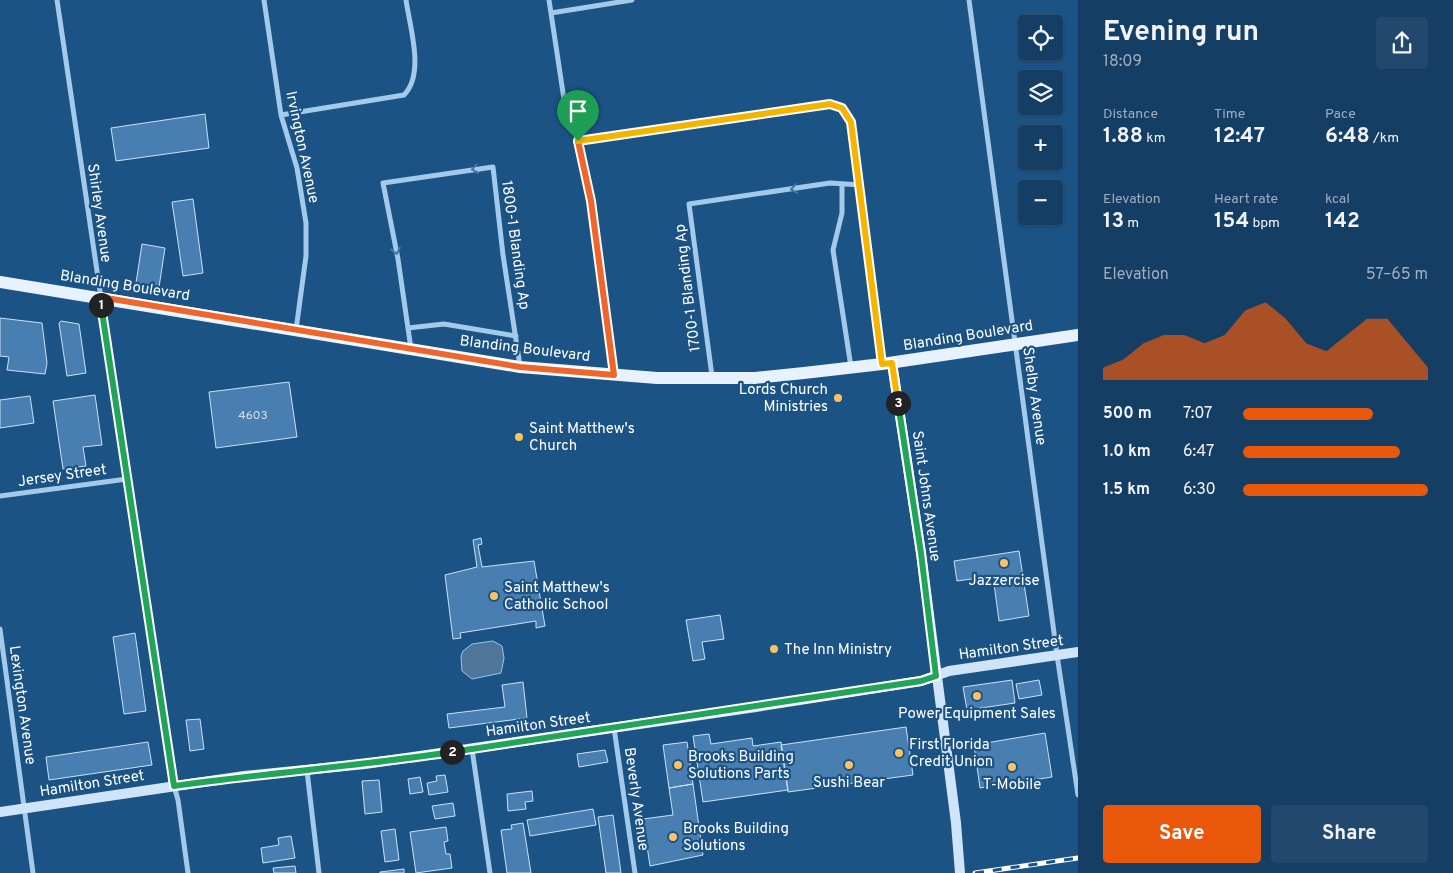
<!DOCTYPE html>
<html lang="en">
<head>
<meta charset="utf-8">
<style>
	:root { --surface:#153e64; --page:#22496d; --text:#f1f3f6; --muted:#9daebf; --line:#345778; --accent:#ea580c }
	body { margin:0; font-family:Overpass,sans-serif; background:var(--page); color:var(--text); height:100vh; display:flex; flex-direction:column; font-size:19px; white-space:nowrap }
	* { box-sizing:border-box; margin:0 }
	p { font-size:16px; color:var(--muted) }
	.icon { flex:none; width:28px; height:28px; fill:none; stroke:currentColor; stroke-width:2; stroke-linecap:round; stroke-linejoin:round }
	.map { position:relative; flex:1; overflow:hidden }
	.sheet { display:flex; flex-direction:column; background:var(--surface); width:375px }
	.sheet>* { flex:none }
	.tools { position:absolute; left:1018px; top:15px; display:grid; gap:10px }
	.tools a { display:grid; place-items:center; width:45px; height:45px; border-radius:5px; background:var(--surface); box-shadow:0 1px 4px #0004,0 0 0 1px var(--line); font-size:25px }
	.pin { position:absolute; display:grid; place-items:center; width:42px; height:42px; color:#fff; margin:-51px -21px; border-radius:50% 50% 50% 0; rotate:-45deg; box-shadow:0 0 5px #0007 }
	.pin .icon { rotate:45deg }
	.km { position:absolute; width:25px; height:25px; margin:-12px; border-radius:50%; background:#222; color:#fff; font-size:14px; line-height:25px; text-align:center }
	.round { display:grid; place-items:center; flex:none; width:52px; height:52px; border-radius:5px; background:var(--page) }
	.overview { display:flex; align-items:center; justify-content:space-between; height:85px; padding:0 25px }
	h1 { font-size:28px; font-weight:700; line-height:38px }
	.figures { display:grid; grid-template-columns:repeat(3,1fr); gap:8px; height:85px; padding:5px 25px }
	.figures div { display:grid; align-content:center }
	.figures b { font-size:21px; font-weight:700 }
	.figures small { font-size:14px; font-weight:400 }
	.figures p { font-size:14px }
	.chart { height:140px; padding:10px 25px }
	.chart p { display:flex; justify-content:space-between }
	.chart svg { width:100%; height:90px; margin-top:5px; fill:var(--accent); opacity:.7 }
	.cta { display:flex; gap:10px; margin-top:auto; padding:10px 25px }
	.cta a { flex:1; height:58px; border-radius:5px; background:var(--accent); color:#fff; font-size:20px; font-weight:700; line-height:58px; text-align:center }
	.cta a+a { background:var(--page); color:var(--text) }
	ul { padding:0 25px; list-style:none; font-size:16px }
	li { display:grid; grid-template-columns:80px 60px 1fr; align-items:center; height:38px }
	li i { height:12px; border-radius:6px; background:var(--accent) }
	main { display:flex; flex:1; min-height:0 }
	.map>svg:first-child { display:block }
	.water { fill:#4e759a; stroke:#96c6ed }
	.building { fill:#497fb0; stroke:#c8e2f8 }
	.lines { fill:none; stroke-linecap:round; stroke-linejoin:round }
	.street { stroke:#a3caeb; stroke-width:5 }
	.secondary { stroke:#cfe4f8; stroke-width:10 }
	.primary { stroke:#e8f2fe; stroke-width:12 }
	.rail-casing { stroke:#fff; stroke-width:5 }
	.rail { stroke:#1c5385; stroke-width:3; stroke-dasharray:9; stroke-linecap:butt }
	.oneway { stroke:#4477a4 }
	.split-1-casing { stroke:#fff; stroke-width:10 }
	.split-2-casing { stroke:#fff; stroke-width:10 }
	.split-3-casing { stroke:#fff; stroke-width:10 }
	.split-4-casing { stroke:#fff; stroke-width:10 }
	.split-1 { stroke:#f0652b; stroke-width:6 }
	.split-2 { stroke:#22a559; stroke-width:6 }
	.split-3 { stroke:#22a559; stroke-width:6 }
	.split-4 { stroke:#f5b400; stroke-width:6 }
	.poi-dot { fill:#fbc261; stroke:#1c5385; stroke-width:2 }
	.labels { text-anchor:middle; stroke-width:4.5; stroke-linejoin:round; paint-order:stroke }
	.number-label { font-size:12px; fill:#d2dfeb }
	.street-label { font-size:15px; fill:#fff; stroke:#1c5385 }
	.poi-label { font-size:15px; fill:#fff; stroke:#1c5385; text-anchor:start }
</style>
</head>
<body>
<main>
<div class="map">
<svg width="1078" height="873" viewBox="0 0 1078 873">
	<rect width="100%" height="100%" fill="#1c5385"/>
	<path class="water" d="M493 641 502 646 504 658 501 673 472 679 462 671 461 656 463 651 472 644Z"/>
	<path class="building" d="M205 114 209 148 116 161 111 128Z
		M193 199 203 273 183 276 172 202Z
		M142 244 165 248 159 287 136 283Z
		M0 318 42 323 47 363 45 374 7 370 9 357 0 356Z
		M61 321 79 324 86 373 67 376 59 323Z
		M289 382 297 437 216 448 209 392Z
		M95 395 102 445 83 447 86 466 63 469 53 401Z
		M30 396 34 423 0 428V400Z
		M481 538 482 544 478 545 482 567 534 561 545 626 536 628V621L460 633 461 638 453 639 445 575 477 567 473 540Z
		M1019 551 1029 616 999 621 993 576 957 581 954 561Z
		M720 615 724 639 702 642 705 659 693 661 686 620Z
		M135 633 146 711 124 714 113 637Z
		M1012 680 1015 703 967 710 963 687Z
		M1039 680 1042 695 1019 699 1016 684Z
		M523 682 527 718 449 728 447 714 505 707 502 685Z
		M200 719 204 749 190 751 186 720Z
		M906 727 913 775 788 792 781 745Z
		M1045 733 1052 777 1021 782 1022 787 1010 789 1009 783 980 788 974 745Z
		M709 734 711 744 752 738 753 746 781 742 788 790 703 802 693 736Z
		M148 742 152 765 49 780 46 757Z
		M687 742 693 784 669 788 663 745Z
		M605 750 608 762 579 767 577 754Z
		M445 775 448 792 429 795 427 783 437 781 436 776Z
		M420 777 423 792 410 794 408 779Z
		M379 780 382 812 365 814 362 781Z
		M693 784 703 855 650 866 643 819 673 815 669 788Z
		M532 791 533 801 525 802 526 809 508 811 507 794Z
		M453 803 455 816 435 819 432 806Z
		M593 809 596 825 530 836 527 820Z
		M613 815 621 873H606L598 817Z
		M523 823 531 873H507L501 830 512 829 511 825Z
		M446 827 448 841 444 842 446 854H450L452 868 416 873 410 832Z
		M395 829 399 860 385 862 381 831Z
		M291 836 295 858 263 863 261 848 279 845 278 838Z
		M295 866 296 873H274L273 868Z
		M404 869V873H380V872Z"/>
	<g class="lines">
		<path class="street" d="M57 0 172 779 178 800 188 873
			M264 0 281 115 297 168 306 223V256L296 330
			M549 0 565 106 578 141 591 201 614 375
			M969 0 1057 655 1078 795
			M551 13 632 0
			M281 115 404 95C425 74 410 28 406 0
			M578 141 830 104 842 108 851 122 881 362
			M842 185V213L833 250 851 367
			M408 328 444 324 516 336
			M411 349 398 259 383 183 493 167 503 255 520 366
			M712 376 689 204 830 183 861 185
			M0 496 127 479
			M0 629 33 873
			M614 728 635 873
			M472 749 490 873
			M307 771 319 873"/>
		<path class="secondary" d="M892 363 921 553 956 823 960 873
			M0 812 244 776 365 764 756 707 921 681 949 671 1078 652"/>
		<path class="primary" d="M0 282 520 367 657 378H755L804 373 882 364 1078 335"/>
		<defs>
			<path id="rail" d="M975 873 1078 858"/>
		</defs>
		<use href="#rail" class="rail-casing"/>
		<use href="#rail" class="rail"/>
	</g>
	<defs><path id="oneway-chevron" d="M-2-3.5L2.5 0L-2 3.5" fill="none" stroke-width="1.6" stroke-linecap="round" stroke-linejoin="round" transform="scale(1.25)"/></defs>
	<g class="oneway">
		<use href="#oneway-chevron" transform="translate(475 169) rotate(172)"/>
		<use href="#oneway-chevron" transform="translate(794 189) rotate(171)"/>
		<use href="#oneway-chevron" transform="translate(396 251) rotate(79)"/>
	</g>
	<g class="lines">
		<defs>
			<path id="split-1" d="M101 305 100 297 520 367 614 375 591 201 578 141"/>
			<path id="split-2" d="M101 305 174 786C266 773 359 766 452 752"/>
			<path id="split-3" d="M452 752 921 681 936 676 921 553 898 403"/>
			<path id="split-4" d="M578 141 830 104 842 108 851 122 882 364 892 363 898 403"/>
		</defs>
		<use href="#split-1" class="split-1-casing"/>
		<use href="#split-2" class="split-2-casing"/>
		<use href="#split-3" class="split-3-casing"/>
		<use href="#split-4" class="split-4-casing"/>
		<use href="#split-1" class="split-1"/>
		<use href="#split-2" class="split-2"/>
		<use href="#split-3" class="split-3"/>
		<use href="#split-4" class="split-4"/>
	</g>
	<g class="poi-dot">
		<circle cx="838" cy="398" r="5"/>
		<circle cx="519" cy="437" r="5"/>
		<circle cx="1004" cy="563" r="5"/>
		<circle cx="494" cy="596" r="5"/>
		<circle cx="774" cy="649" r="5"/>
		<circle cx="977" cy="696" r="5"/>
		<circle cx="899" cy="753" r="5"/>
		<circle cx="678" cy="765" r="5"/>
		<circle cx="849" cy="765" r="5"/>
		<circle cx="1012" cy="767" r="5"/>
		<circle cx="673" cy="837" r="5"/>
	</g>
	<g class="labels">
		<g class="number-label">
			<text x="253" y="419">4603</text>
		</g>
		<g class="street-label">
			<text transform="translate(303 147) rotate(78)" y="5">Irvington Avenue</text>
			<text transform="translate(100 213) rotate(82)" y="5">Shirley Avenue</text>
			<text transform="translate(516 245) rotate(82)" y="5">1800-1 Blanding Ap</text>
			<text transform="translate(125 285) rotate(9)" y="5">Blanding Boulevard</text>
			<text transform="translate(687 288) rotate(-97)" y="5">1700-1 Blanding Ap</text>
			<text transform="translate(968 335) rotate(-9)" y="5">Blanding Boulevard</text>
			<text transform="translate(525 348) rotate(7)" y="5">Blanding Boulevard</text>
			<text transform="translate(1035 396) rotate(82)" y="5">Shelby Avenue</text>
			<text transform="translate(62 475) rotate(-8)" y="5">Jersey Street</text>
			<text transform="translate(927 496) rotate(82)" y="5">Saint Johns Avenue</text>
			<text transform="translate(1011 647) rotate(-8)" y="5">Hamilton Street</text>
			<text transform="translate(23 705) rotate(82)" y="5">Lexington Avenue</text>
			<text transform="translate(538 724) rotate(-8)" y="5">Hamilton Street</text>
			<text transform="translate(92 783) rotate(-9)" y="5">Hamilton Street</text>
			<text transform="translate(637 799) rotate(82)" y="5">Beverly Avenue</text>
		</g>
		<g class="poi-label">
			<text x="828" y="394" text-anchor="end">Lords Church<tspan x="828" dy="17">Ministries</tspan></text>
			<text x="529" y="433">Saint Matthew's<tspan x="529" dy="17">Church</tspan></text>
			<text x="1004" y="585" text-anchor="middle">Jazzercise</text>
			<text x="504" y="592">Saint Matthew's<tspan x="504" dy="17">Catholic School</tspan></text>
			<text x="784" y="654">The Inn Ministry</text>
			<text x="977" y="718" text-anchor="middle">Power Equipment Sales</text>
			<text x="909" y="749">First Florida<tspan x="909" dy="17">Credit Union</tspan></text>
			<text x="688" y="761">Brooks Building<tspan x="688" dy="17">Solutions Parts</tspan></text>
			<text x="849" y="787" text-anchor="middle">Sushi Bear</text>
			<text x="1012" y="789" text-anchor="middle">T-Mobile</text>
			<text x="683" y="833">Brooks Building<tspan x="683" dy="17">Solutions</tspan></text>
		</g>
	</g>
</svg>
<div class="tools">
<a><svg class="icon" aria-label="locate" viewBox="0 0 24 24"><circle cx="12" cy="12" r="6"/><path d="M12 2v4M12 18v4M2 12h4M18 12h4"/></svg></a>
<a><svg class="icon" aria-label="layers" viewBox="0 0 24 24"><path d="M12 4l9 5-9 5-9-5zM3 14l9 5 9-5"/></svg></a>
<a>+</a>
<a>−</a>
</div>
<div class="pin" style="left:578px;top:141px;background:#1e9e55"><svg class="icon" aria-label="arrive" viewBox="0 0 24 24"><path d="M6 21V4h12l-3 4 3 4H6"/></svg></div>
<b class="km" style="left:101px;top:305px">1</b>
<b class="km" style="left:452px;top:752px">2</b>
<b class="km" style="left:898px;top:403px">3</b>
</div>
<section class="sheet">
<div class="overview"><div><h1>Evening run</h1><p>18:09</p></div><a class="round"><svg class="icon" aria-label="share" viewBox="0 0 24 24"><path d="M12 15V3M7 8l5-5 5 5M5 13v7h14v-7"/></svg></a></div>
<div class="figures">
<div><p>Distance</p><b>1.88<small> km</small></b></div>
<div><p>Time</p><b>12:47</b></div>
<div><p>Pace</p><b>6:48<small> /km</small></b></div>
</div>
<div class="figures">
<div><p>Elevation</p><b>13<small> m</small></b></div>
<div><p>Heart rate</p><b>154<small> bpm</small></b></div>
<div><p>kcal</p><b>142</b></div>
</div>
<div class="chart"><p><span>Elevation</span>57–65 m</p>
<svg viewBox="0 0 160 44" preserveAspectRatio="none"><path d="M0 44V38L10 34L20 26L30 22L40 22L50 26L60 22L70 10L80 6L90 14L100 26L110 30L120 22L130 14L140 14L150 26L160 38V44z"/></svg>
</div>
<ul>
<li><b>500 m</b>7:07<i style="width:70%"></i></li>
<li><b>1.0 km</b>6:47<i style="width:85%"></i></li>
<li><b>1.5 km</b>6:30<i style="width:100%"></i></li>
</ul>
<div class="cta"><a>Save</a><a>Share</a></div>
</section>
</main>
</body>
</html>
